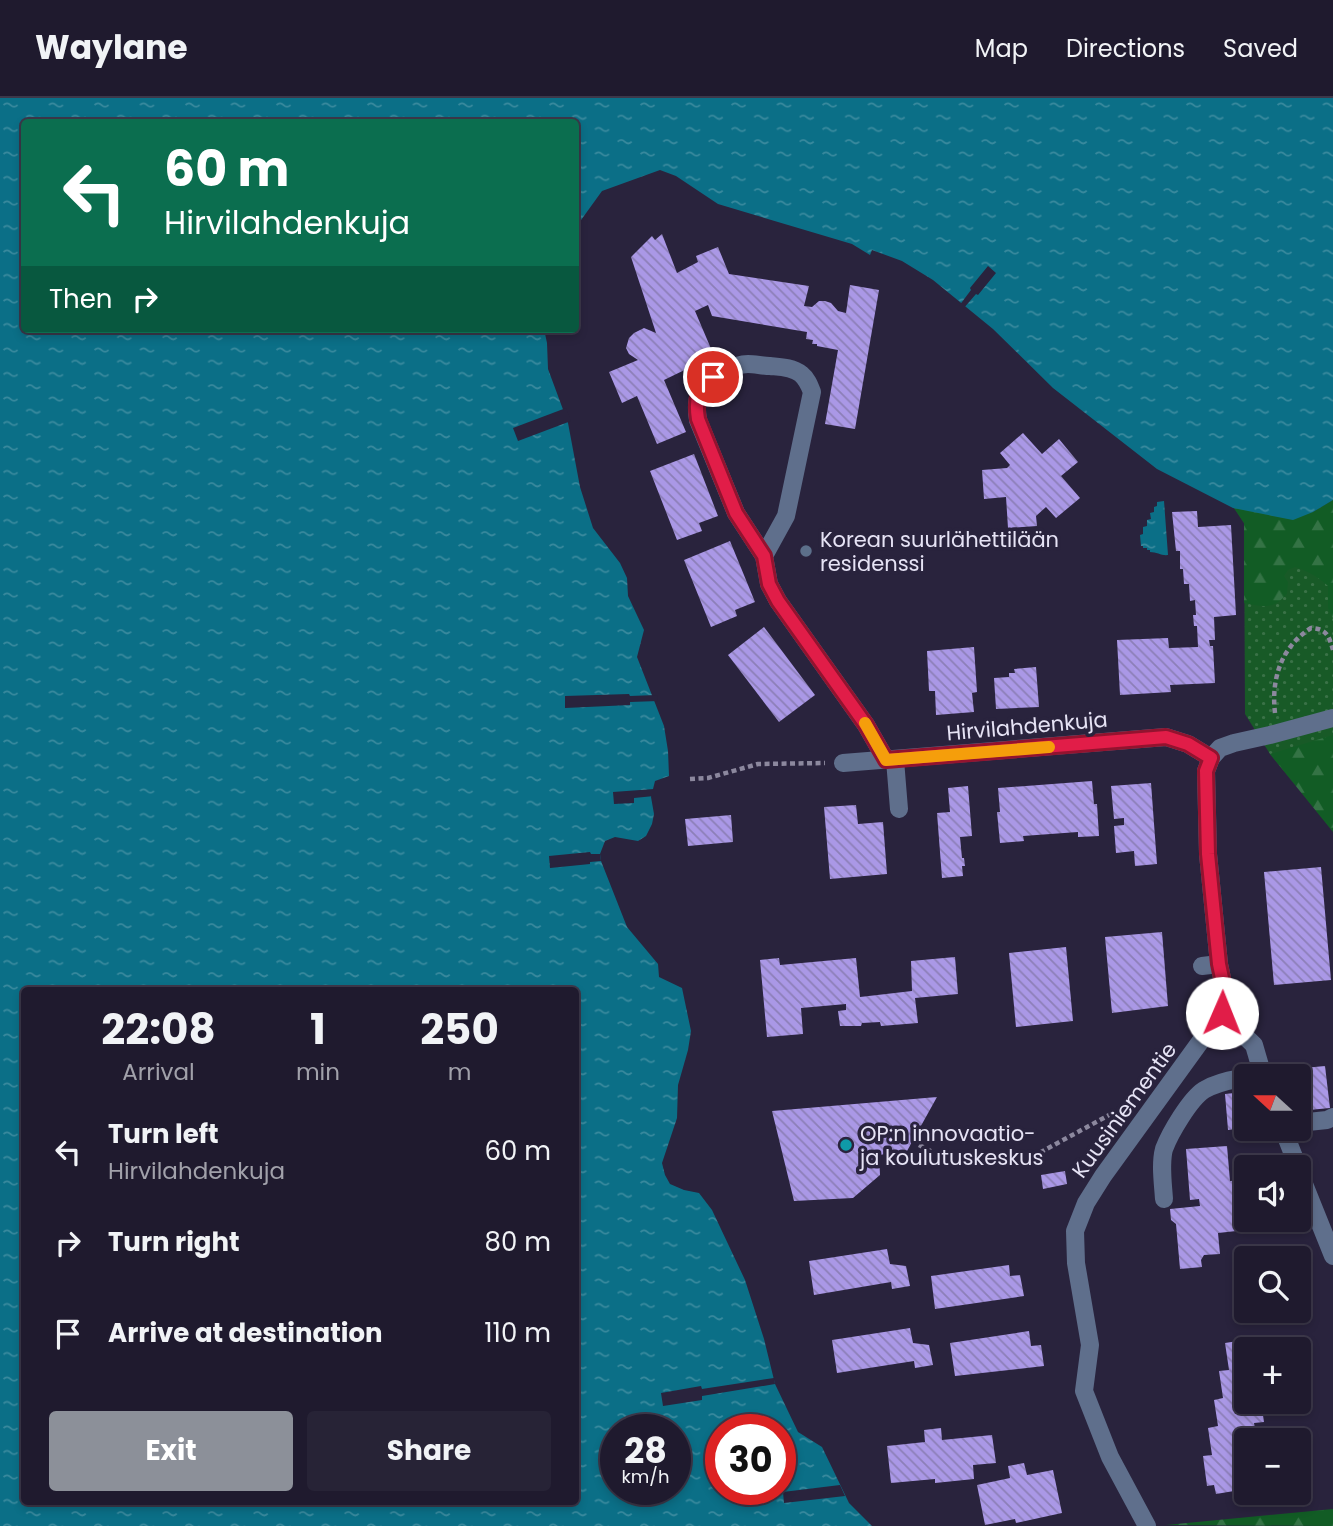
<!DOCTYPE html>
<meta charset="utf-8">
<style>
:root{--surface:#1f1a2e;--page:#272336;--text:#f1f3f6;--muted:#a1a1aa;--line:#3c384a;--accent:#8c9099}
body{margin:0;font-family:Poppins,sans-serif;background:var(--page);color:var(--text);height:100vh;display:flex;flex-direction:column;font-size:26px;white-space:nowrap}
*{box-sizing:border-box;margin:0}
p{font-size:23px;color:var(--muted)}
.icon{flex:none;width:38px;height:38px;fill:none;stroke:currentColor;stroke-width:2;stroke-linecap:round;stroke-linejoin:round}
.map{position:relative;flex:1;overflow:hidden}
.panel{position:absolute;left:21px;top:889px;width:558px;height:518px;display:flex;flex-direction:column;background:var(--surface);border-radius:7px;box-shadow:0 4px 10px #0003,0 0 0 2px var(--line)}
.panel>*{flex:none}
.guide{position:absolute;left:21px;top:21px;width:558px;height:214px;border-radius:7px;box-shadow:0 4px 10px #0003,0 0 0 2px var(--line);background:#0b6e4f;color:#fff;overflow:hidden}
.needle{width:46px;rotate:291deg}
.fabs{position:absolute;left:1234px;top:966px;display:grid;gap:14px}
.fabs a{display:grid;place-items:center;width:77px;height:77px;border-radius:7px;background:var(--surface);box-shadow:0 4px 10px #0003,0 0 0 2px var(--line);font-size:35px}
.speed{position:absolute;left:600px;top:1316px;display:flex;gap:14px;font-size:35px;font-weight:700;text-align:center}
.speed>*{display:grid;place-content:center;width:91px;height:91px;border-radius:50%;background:var(--surface);box-shadow:0 4px 10px #0003,0 0 0 2px var(--line);line-height:1}
.speed small{font-size:18px;font-weight:400}
.speed .limit{border:10px solid #d22;background:#fff;color:#111}
.pin{position:absolute;display:grid;place-items:center;width:60px;height:60px;color:#fff;margin:-30px;border:4px solid #fff;border-radius:50%;box-shadow:0 2px 7px #0007}
.me{position:absolute;width:77px;margin:-38px;rotate:1deg;stroke-linejoin:round;filter:drop-shadow(0 0 5px #0008)}
.turn{display:flex;align-items:center;gap:24px;height:147px;padding:0 28px;font-size:32px}
.turn .icon{width:91px;height:91px;stroke-width:2.5}
.turn b{display:block;font-size:49px;line-height:60px}
.then{display:flex;align-items:center;height:66px;padding:0 28px;background:#0003;gap:14px;font-size:26px}
.eta{display:flex;justify-content:space-evenly;align-items:center;height:119px;text-align:center}
.eta b{font-size:42px;font-weight:700;line-height:49px}
.primary-button{display:flex;gap:14px;margin-top:auto;padding:14px 28px}
.primary-button a{flex:1;height:80px;border-radius:7px;background:var(--accent);color:#fff;font-size:28px;font-weight:700;line-height:80px;text-align:center}
.primary-button a+a{background:var(--page);color:var(--text)}
ul{padding:0;list-style:none}
li{display:flex;align-items:center;gap:21px;height:91px;padding:0 28px}
li div{flex:1}
li b{display:block;font-size:26px}
li em{font-style:normal}
header{display:flex;align-items:center;gap:42px;box-sizing:border-box;height:98px;padding:0 35px;background:var(--surface);border-bottom:2px solid var(--line)}
header strong{font-size:33px}
nav{display:flex;gap:38px;margin-inline-start:auto;font-size:24px}
.map>svg:first-child{display:block}
.green{fill:url(#green-dots)}
.forest{fill:url(#forest-firs)}
.water{fill:url(#water-ripples);fill-rule:evenodd}
.pier{fill:#29233d}
.building{fill:url(#building-back-hatch)}
.lines{fill:none;stroke-linecap:round;stroke-linejoin:round}
.path{stroke:#8c889e;stroke-width:4.5;stroke-dasharray:5 3.5;stroke-linecap:butt}
.minor{stroke:#5f6f8c;stroke-width:18}
.route-casing{stroke:#92132f;stroke-width:18}
.route{stroke:#e11d48;stroke-width:12}
.slow{stroke:#f59e0b;stroke-width:12}
.service-dot{fill:#5c6f8a;stroke:#29233d;stroke-width:2.5}
.culture-dot{fill:#0f9aa8;stroke:#29233d;stroke-width:2.5}
.labels{text-anchor:middle;dominant-baseline:central;stroke-width:7;stroke-linejoin:round;paint-order:stroke}
.poi-label{font-size:21px;fill:#e6e3f5;stroke:#29233d;text-anchor:start}
.street-label{font-size:21px;fill:#e6e3f5;stroke:#29233d}
</style>
<header>
<strong>Waylane</strong>
<nav><a>Map</a><a>Directions</a><a>Saved</a></nav>
</header>
<div class="map">
<svg width="1333" height="1428" viewBox="0 0 1333 1428">
<defs>
<pattern id="green-dots" width="8" height="8" patternUnits="userSpaceOnUse" patternTransform="scale(1.75)"><rect width="8" height="8" fill="#185a27"/><path d="M2 2h.1M6 6h.1" fill="none" stroke="#3a7247" stroke-width="1.8" stroke-linecap="round"/></pattern>
<pattern id="forest-firs" width="22" height="20" patternUnits="userSpaceOnUse" patternTransform="scale(1.75)"><rect width="22" height="20" fill="#125c25"/><path d="M5 1l3.5 6h-7zM16 11l3.5 6h-7z" fill="#347345"/></pattern>
<pattern id="water-ripples" width="26" height="14" patternUnits="userSpaceOnUse" patternTransform="scale(1.75)"><rect width="26" height="14" fill="#0b6f87"/><path d="M2 4q2-2 4 0t4 0M15 11q2-2 4 0t4 0" fill="none" stroke="#3a8a9e"/></pattern>
<pattern id="building-back-hatch" width="6" height="6" patternUnits="userSpaceOnUse" patternTransform="scale(1.75)"><rect width="6" height="6" fill="#aa98e6"/><path d="M-1 5l2 2M0 0l6 6M5-1l2 2" fill="none" stroke="#8c7fb7"/></pattern>
</defs>
<rect width="100%" height="100%" fill="#29233d"/>
<path class="green" d="M1333,402V733L1270,656L1245,616L1244,425L1234,410L1313,414Z"/>
<g class="forest">
<path d="M1333,402V521L1328,510V488C1318,479 1308,473 1295,469L1288,472L1284,478L1288,484L1287,496C1272,512 1265,509 1244,505V425L1234,410L1293,422L1313,414Z"/>
<path d="M1333,637V734L1270,656Z"/>
<path d="M1333,1411V1428L1166,1427Z"/>
</g>
<g class="water">
<path d="M0,0H1333V402L1313,414L1293,422L1233,410L1157,371L1053,290L993,231L933,182L902,163L872,152L870,157L852,146L718,106L676,78L660,72L602,93L576,129V24H24V231H544L547,245L548,271L568,325L580,389L593,430L620,465L627,480L628,498L644,532L637,559L664,628L668,653L669,678L655,683L651,699L654,716L652,726L646,738L638,743L615,739L605,743L600,756L601,763L627,829L658,866L659,879L682,890L691,933L688,952L678,987L677,1020L662,1065L665,1077L670,1086L684,1092L699,1095L712,1112L745,1182L764,1241L775,1286L798,1334L822,1349L849,1405L872,1428H0ZM24,892H576V1404H24ZM616,1332H676V1391H616ZM721,1332H780V1391H721Z"/>
<path d="M1164,403L1168,457C1162,458 1157,454 1150,454V452H1147V450H1143V448H1141L1140,437L1143,436V429L1147,428V422L1151,421L1150,415L1154,414V409L1157,408V404Z"/>
</g>
<g class="pier">
<path d="M988,168L996,175L978,197L976,196L963,211L959,208L971,192L970,190Z"/>
<path d="M566,310L571,323L518,343L513,330Z"/>
<path d="M629,596L630,598L657,597L658,603L630,604V607L565,610V598Z"/>
<path d="M654,691V698L634,700V705L614,706L613,694Z"/>
<path d="M590,754L591,756H600L601,763L590,764V766L550,770L549,758Z"/>
<path d="M774,1280L775,1286L702,1298V1302L663,1308L661,1295L701,1288L702,1291Z"/>
<path d="M840,1387L845,1398L784,1405L783,1394Z"/>
</g>
<g class="building">
<path d="M662,136L677,175L698,164L696,158L718,149L729,176L809,188L804,208L812,209L819,203H825L831,205L838,213L846,215L850,187L879,192L855,331L825,326L838,252L817,248V246H812L813,242L806,241L807,234L712,218L708,207L695,213L712,253L701,257L702,259L697,262L699,265L664,282L686,334L657,346L637,298L622,305L609,274L638,262L629,256L626,250L629,240L634,235L644,230L656,235L631,159L652,138L655,142Z"/>
<path d="M1023,335L1042,356L1059,341L1078,364L1061,378L1080,400L1056,420L1046,409L1036,418L1037,428L1008,430L1006,399L984,401L982,372L1007,370L1010,367L1000,355Z"/>
<path d="M694,356L718,418L699,425L702,433L677,442L650,373Z"/>
<path d="M1197,413L1198,429L1231,427L1236,517L1214,519L1215,542H1209L1210,548H1213L1215,585L1170,587L1171,594L1120,597L1117,542L1168,540L1169,550L1198,549L1197,528H1194L1193,517H1196L1195,502L1190,503L1189,486H1184L1183,471H1180V453H1176L1172,414Z"/>
<path d="M730,443L755,504L735,512L737,518L711,529L684,462Z"/>
<path d="M764,529L815,597L779,624L728,557Z"/>
<path d="M974,549L977,594L972,595L974,614L936,617L935,593H929L927,553Z"/>
<path d="M1036,569L1039,609L996,611L994,580L1009,579V575H1015L1014,571Z"/>
<path d="M1092,683L1094,706H1097L1099,738L1078,739V734L1023,738L1024,743L1000,745L997,714H1000L998,690Z"/>
<path d="M1151,685L1157,766L1135,768L1134,753L1116,755L1114,728L1124,727V720L1114,721L1111,688Z"/>
<path d="M968,688L972,738L960,739L962,760H964L965,768H962L963,778L942,780L937,715L950,714L948,690Z"/>
<path d="M856,707L858,726L883,724L887,776L830,781L824,709Z"/>
<path d="M731,717L733,744L688,748L685,721Z"/>
<path d="M1321,769L1331,882L1274,887L1264,774Z"/>
<path d="M1162,834L1168,908L1112,915L1105,839Z"/>
<path d="M1066,849L1073,923L1016,929L1009,855Z"/>
<path d="M955,859L958,896L915,900L918,925L881,928L880,924L862,925L861,928H840L838,913L846,912V906L801,910L803,936L767,939L760,862L779,860L780,867L856,860L860,899L912,893L911,863Z"/>
<path d="M1325,968L1330,1010L1309,1012L1304,970Z"/>
<path d="M1244,994L1246,1030L1228,1032L1225,996Z"/>
<path d="M937,999L907,1053L879,1057L880,1077L853,1100L794,1103L772,1013Z"/>
<path d="M1227,1048L1230,1083L1246,1082V1122H1255V1131L1218,1135L1220,1156L1204,1157L1201,1162L1202,1169L1180,1171L1176,1126L1171,1122L1170,1111L1200,1108L1199,1101L1190,1102L1186,1051Z"/>
<path d="M1065,1073L1067,1086L1043,1091L1041,1077Z"/>
<path d="M887,1151L890,1166L906,1168L910,1188L892,1191L891,1184L814,1197L809,1163Z"/>
<path d="M1009,1167L1010,1178L1020,1177L1024,1198L935,1211L931,1178Z"/>
<path d="M910,1230L913,1245L929,1247L933,1267L915,1270L914,1263L837,1275L832,1242Z"/>
<path d="M1029,1233L1031,1248L1041,1247L1044,1268L955,1278L950,1245Z"/>
<path d="M1270,1238L1273,1251H1246V1304H1261L1264,1324L1254,1325L1257,1342H1246V1391L1216,1396L1214,1387L1207,1388L1203,1358L1212,1357L1208,1330L1218,1328L1214,1302L1223,1300L1219,1273L1229,1272L1225,1245Z"/>
<path d="M941,1330L942,1342L992,1337L996,1365L973,1367L974,1381L935,1385V1381L891,1385L887,1348L925,1344L924,1332Z"/>
<path d="M1024,1365L1027,1377L1053,1372L1062,1415L1016,1425L1015,1421L985,1427L977,1387L1010,1380L1008,1368Z"/>
</g>
<g class="lines">
<g class="path">
<path d="M1275,615C1271,581 1281,549 1311,530C1327,531 1329,538 1333,552"/>
<path d="M690,681L708,680L758,666L825,665"/>
<path d="M919,1047L952,1064L960,1067L1030,1060L1111,1016L1121,1021"/>
</g>
<g class="minor">
<path d="M764,458L786,418L812,294C809,286 807,281 801,276C792,269 780,269 770,268C763,268 755,266 748,266C740,266 730,270 722,274C700,285 694,297 698,322L736,415L764,458L769,486L778,503L866,627L886,662"/>
<path d="M895,662L899,711"/>
<path d="M843,665L1166,639L1188,646L1211,660"/>
<path d="M1202,868L1219,866"/>
<path d="M1221,915L1254,947L1263,978"/>
<path d="M1298,1025L1327,1022L1333,1019"/>
<path d="M1283,1031L1298,1069"/>
<path d="M1298,1071L1333,1158"/>
<path d="M1164,1101C1163,1085 1160,1066 1164,1051C1170,1035 1190,1001 1204,992C1217,984 1232,982 1246,979"/>
<path d="M1147,1428L1110,1359L1084,1293L1090,1247L1076,1165L1075,1133L1086,1105L1103,1078L1221,915L1226,899L1219,866L1208,756L1206,673L1211,660L1220,650L1234,645L1270,637L1333,620"/>
</g>
</g>
<g class="lines">
<g class="route-casing">
<path id="route" d="M713,279C697,291 695,302 698,321L736,415L764,458L769,486L778,503L866,627L886,662L1166,639L1188,646L1211,660L1206,673L1208,756L1219,866L1226,899L1222,915"/>
</g>
<use href="#route" class="route"/>
<path class="slow" d="M865,625L886,662L1049,649"/>
</g>
<circle class="service-dot" cx="806" cy="453" r="7"/>
<circle class="culture-dot" cx="846" cy="1047" r="7"/>
<g class="labels">
<g class="poi-label">
<text x="820" y="441">Korean suurlähettilään<tspan x="820" dy="24">residenssi</tspan></text>
<text x="860" y="1035">OP:n innovaatio-<tspan x="860" dy="24">ja koulutuskeskus</tspan></text>
</g>
<g class="street-label">
<text transform="translate(1027 628) rotate(-5)">Hirvilahdenkuja</text>
<text transform="translate(1124 1012) rotate(-54)">Kuusiniementie</text>
</g>
</g>
</svg>
<div class="fabs">
<a><svg class="needle" viewBox="-14 -14 28 28"><path d="M0-13l5 13h-10z" fill="#e53935"/><path d="M0 13l5-13h-10z" fill="#a1a1aa"/></svg></a>
<a><svg class="icon" aria-label="sound" viewBox="0 0 24 24"><path d="M4 9h4l5-4v14l-5-4H4zM17 9q2 3 0 6"/></svg></a>
<a><svg class="icon" aria-label="search" viewBox="0 0 24 24"><circle cx="10" cy="10" r="6"/><path d="M15 15l6 6"/></svg></a>
<a>+</a>
<a>−</a>
</div>
<div class="speed"><div>28<small>km/h</small></div><div class="limit">30</div></div>
<div class="pin" style="left:713px;top:279px;background:#d93025"><svg class="icon" aria-label="arrive" viewBox="0 0 24 24"><path d="M6 21V4h12l-3 4 3 4H6"/></svg></div>
<svg class="me" style="left:1222px;top:915px" viewBox="-20 -20 40 40"><circle r="19" fill="#fff"/><path d="M0-13L10 11 0 6-10 11z" fill="#e11d48"/></svg>
<div class="guide">
<div class="turn"><svg class="icon" aria-label="left" viewBox="0 0 24 24"><path d="M17 20v-9H6M10 6l-5 5 5 5"/></svg><div><b>60 m</b>Hirvilahdenkuja</div></div>
<div class="then">Then<svg class="icon" aria-label="right" viewBox="0 0 24 24"><path d="M7 20v-9h11M14 6l5 5-5 5"/></svg></div>
</div>
<section class="panel">
<div class="eta">
<div><b>22:08</b><p>Arrival</p></div>
<div><b>1</b><p>min</p></div>
<div><b>250</b><p>m</p></div>
</div>
<ul>
<li><svg class="icon" aria-label="left" viewBox="0 0 24 24"><path d="M17 20v-9H6M10 6l-5 5 5 5"/></svg><div><b>Turn left</b><p>Hirvilahdenkuja</p></div><em>60 m</em></li>
<li><svg class="icon" aria-label="right" viewBox="0 0 24 24"><path d="M7 20v-9h11M14 6l5 5-5 5"/></svg><div><b>Turn right</b></div><em>80 m</em></li>
<li><svg class="icon" aria-label="arrive" viewBox="0 0 24 24"><path d="M6 21V4h12l-3 4 3 4H6"/></svg><div><b>Arrive at destination</b></div><em>110 m</em></li>
</ul>
<div class="primary-button"><a>Exit</a><a>Share</a></div>
</section>
</div>
